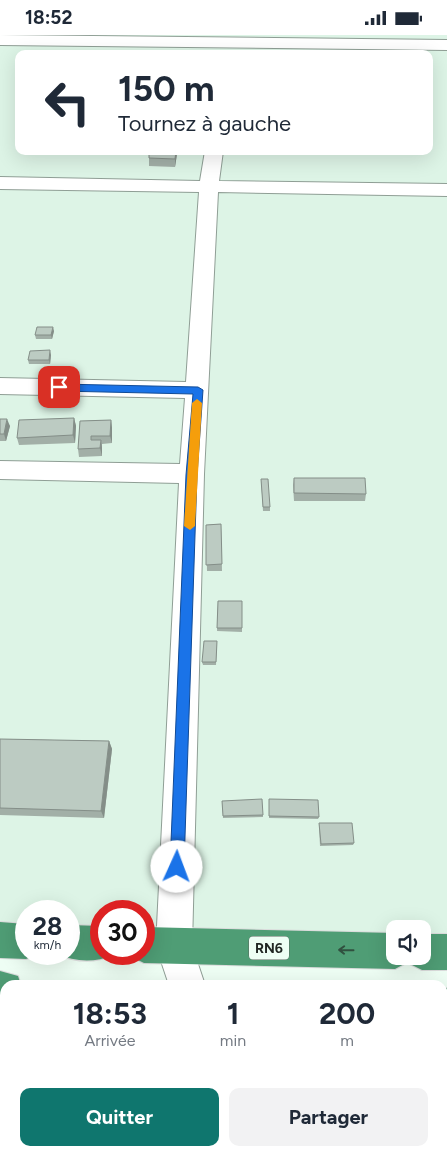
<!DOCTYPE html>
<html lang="fr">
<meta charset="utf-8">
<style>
:root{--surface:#fff;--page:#f2f2f3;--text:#1f2937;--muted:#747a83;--accent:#0f766e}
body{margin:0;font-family:Figtree,sans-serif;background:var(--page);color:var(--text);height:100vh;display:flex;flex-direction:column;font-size:19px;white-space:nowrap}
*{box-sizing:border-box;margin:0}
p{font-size:16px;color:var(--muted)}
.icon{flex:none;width:28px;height:28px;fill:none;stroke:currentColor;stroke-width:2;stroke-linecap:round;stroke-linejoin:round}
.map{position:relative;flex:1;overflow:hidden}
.panel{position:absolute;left:0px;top:945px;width:448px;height:176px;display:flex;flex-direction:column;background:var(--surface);border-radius:15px 15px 0 0;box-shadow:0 5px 20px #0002}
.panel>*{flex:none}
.banner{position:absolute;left:15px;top:15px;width:418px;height:105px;border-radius:10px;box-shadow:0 5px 20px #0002;background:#fff;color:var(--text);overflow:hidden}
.buttons{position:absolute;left:386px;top:885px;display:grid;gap:10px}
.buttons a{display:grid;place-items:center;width:45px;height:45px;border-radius:10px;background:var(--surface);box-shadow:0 5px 20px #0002;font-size:25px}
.speed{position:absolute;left:15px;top:865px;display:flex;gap:10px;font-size:25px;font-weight:700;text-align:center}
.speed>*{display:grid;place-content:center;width:65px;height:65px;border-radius:50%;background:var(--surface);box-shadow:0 5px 20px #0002;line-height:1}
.speed small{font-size:12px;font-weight:400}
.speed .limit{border:8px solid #d22;background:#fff;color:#111}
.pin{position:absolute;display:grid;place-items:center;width:42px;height:42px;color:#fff;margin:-21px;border-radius:10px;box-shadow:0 2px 8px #0006}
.me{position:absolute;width:55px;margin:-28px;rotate:2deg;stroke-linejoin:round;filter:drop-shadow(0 0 4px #0008)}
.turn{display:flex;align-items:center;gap:18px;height:105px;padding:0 20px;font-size:22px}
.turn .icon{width:65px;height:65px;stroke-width:2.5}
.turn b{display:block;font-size:35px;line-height:42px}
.eta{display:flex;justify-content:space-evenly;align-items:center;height:85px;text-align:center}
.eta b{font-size:30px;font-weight:700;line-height:35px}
.action{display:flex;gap:10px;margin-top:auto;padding:10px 20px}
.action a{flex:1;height:58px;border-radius:10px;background:var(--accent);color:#fff;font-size:20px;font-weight:700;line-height:58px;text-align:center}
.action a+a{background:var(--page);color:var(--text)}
.status{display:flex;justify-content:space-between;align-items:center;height:35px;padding:0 25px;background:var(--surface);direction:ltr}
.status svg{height:14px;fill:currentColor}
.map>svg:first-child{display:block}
.built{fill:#ddf4e6;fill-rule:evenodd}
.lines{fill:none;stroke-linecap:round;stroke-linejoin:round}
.minor-casing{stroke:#8f9e95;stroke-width:2}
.highway-casing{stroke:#dbdcdc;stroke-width:2}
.minor{fill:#fff;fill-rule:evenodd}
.highway{fill:#4f9d75;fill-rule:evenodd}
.wall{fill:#a2afa7}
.shaded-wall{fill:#848e88}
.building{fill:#bccbc2;stroke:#848e88}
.oneway{stroke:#30503f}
.route{fill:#1a73e8;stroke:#114b97}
.slow{fill:#f59e0b}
.labels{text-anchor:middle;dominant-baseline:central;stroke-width:4;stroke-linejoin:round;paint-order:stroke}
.shield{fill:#eefef4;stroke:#5e6761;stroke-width:1}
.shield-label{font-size:14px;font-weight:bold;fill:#202622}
</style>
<div class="status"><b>18:52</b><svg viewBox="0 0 49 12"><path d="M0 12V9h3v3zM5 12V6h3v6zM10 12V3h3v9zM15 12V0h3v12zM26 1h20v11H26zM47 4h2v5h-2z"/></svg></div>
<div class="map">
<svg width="447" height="1121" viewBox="0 0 447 1121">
<rect width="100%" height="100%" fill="#eefef4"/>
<g class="built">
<path d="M0,0H447V927L119,919H144V876H101V918H69V876H26V916H0ZM19,19H429V116H19ZM395,894H422V921H395Z"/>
<path d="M0,1030H5V1116H442L443,1038H447V1121H0Z"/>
</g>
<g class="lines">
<g class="minor-casing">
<g id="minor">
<path d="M0,0L447,5V15L0,10Z"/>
<path d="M205,116H223L219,146L447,149V161L218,157L204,439L192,911L205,950H169L156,911L179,448L0,444V426L180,429L185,363L0,359V343L186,347L199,157L0,154V142L200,146Z"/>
<rect x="162" y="1116" width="40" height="5"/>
</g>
</g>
<g class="highway-casing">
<g id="highway">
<path d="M0,887L26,889V919H38L26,924L0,923Z"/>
<path d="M69,890L101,891V919H114L113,920C95,928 75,927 57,919H69Z"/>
<path d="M144,892L395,898V921H422V899H447V935H422L410,929L408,927L395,934L144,928L132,922L130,919H144Z"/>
<path d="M0,936L18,941L21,950H5V972H0Z"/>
<rect x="442" y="953" width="5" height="36"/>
</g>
</g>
<use href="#minor" class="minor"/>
<use href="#highway" class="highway"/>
</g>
<g class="wall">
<path d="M177,119L175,132L149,131V123Z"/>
<path d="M54,296L52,304H36L35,300Z"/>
<path d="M51,320L50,329H29L28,325Z"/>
<path d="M74,383L76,391L75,408L19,410L17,403Z"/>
<path d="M0,384L10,391L6,406H0Z"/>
<path d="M111,385L112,393V408L102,409V421L79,422L78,414L80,386Z"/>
<path d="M294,443L366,459L365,466H294L293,450Z"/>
<path d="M261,444L270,472V476H263Z"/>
<path d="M221,489L222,536H207L206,490Z"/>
<path d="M218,566H242V597L217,596Z"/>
<path d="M217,606L216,630H203L202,627Z"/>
<path d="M0,704L109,706L112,714L104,783L0,780Z"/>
<path d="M222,766L263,780V782L223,783Z"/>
<path d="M269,767L319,782L318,784L269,783Z"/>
<path d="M319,788L354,808L353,810L320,811L319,790Z"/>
<path d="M0,1115H5V1116L54,1117V1121H0Z"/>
<path d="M339,1116H394V1121H340Z"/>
</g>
<g class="shaded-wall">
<path d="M176,116H177V119L175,132V124Z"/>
<path d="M53,292L54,296L52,304L51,300Z"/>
<path d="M50,315L51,320L50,329L49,325Z"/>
<path d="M74,383L76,391L75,408L73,400Z"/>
<path d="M7,384L10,391L6,406L4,399Z"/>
<path d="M111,385L112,393V408L110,401Z"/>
<path d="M101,405L102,413V421L100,413Z"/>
<path d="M109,706L112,714L104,783L101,776Z"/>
<path d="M54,1117V1121H49V1119Z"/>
</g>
<g class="building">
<path d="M149,116H176L175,124L149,123Z"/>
<path d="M37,292H53L51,300H35Z"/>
<path d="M50,315L49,325H28L30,316Z"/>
<path d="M74,383L73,400L17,403L19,385Z"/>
<path d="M0,384H7L4,399H0Z"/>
<path d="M111,385L110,401H91V405H101L100,413L78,414L80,386Z"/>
<path d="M294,443H365L366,459L294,458Z"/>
<path d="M261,444H268L270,472H263Z"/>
<path d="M221,489L222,529L206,530V490Z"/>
<path d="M218,566H242V593H217Z"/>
<path d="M204,606H217L216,627H202Z"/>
<path d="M0,704L109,706L101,776L0,773Z"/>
<path d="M262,764L263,780L223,781L222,766Z"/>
<path d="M269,764L318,765L319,782L269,781Z"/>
<path d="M319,788H352L354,808L321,809Z"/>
<rect x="342" y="1116" width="52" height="5"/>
<path d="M0,1117L49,1119V1121H0Z"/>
</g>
<defs><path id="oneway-shaft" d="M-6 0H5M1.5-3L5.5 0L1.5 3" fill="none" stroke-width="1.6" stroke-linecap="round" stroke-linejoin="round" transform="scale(1.25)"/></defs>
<use class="oneway" href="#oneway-shaft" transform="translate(346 915) rotate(-179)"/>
<path class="route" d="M59,349L198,352L203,355L197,440L184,832L182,837L177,839L172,837L170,832L186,440L193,359L59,356L55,352Z"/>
<path class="slow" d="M197,364L202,368L195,491L190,495L184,491L192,368Z"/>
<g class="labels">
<rect class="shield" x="249" y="901.5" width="40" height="23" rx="4"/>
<g class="shield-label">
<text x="269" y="913">RN6</text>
</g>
</g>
</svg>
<div class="buttons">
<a><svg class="icon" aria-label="sound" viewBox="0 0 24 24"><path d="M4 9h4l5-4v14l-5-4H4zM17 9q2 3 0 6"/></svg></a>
</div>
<div class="speed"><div>28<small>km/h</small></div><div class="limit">30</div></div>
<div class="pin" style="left:59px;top:352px;background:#d93025"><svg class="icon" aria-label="arrive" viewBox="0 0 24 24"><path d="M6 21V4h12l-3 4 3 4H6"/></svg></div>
<svg class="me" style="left:177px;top:832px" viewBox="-20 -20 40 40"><circle r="19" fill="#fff"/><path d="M0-13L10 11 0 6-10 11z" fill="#1a73e8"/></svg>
<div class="banner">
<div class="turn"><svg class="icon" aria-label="left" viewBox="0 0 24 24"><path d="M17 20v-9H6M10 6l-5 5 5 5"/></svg><div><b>150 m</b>Tournez à gauche</div></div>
</div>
<section class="panel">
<div class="eta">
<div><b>18:53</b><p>Arrivée</p></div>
<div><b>1</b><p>min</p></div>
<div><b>200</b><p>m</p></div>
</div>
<div class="action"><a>Quitter</a><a>Partager</a></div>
</section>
</div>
